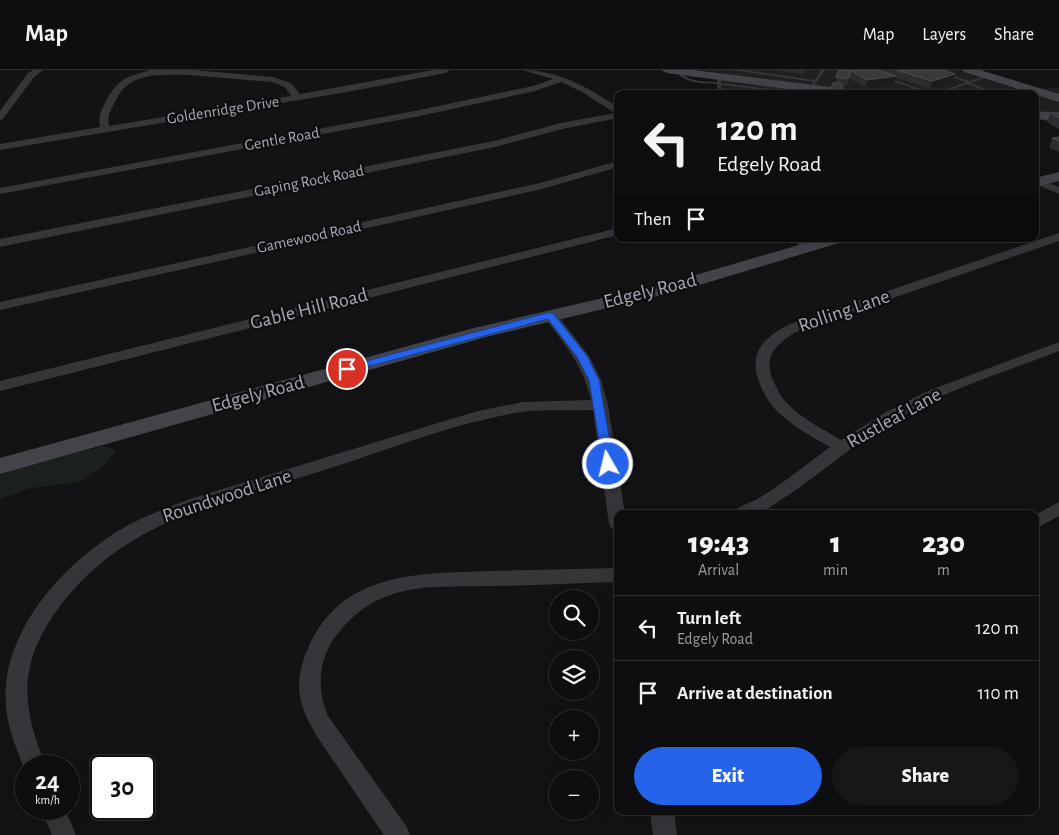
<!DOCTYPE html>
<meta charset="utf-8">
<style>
:root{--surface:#0e0e10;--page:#171719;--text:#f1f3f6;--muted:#9b9c9f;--line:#2e2e30;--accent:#2563eb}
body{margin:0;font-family:"Alegreya Sans",sans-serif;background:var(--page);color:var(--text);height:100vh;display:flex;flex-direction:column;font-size:19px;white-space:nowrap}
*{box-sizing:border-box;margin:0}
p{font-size:16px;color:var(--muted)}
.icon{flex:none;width:28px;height:28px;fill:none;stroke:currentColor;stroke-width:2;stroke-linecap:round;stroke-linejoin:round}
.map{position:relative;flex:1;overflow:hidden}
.sheet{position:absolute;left:614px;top:440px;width:425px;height:305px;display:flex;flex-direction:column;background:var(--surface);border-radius:10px;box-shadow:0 5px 20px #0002,0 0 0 1px var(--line)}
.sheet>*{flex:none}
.guide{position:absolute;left:614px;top:20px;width:425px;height:152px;border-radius:10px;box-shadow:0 5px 20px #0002,0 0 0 1px var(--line);background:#0e0e10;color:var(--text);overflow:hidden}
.controls{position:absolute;left:549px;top:520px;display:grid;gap:10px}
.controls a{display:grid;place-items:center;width:50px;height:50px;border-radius:50%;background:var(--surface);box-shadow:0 5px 20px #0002,0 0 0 1px var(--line);font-size:25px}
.speed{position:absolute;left:15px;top:685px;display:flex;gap:10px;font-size:25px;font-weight:700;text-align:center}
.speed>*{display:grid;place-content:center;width:65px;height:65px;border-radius:50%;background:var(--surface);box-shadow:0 5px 20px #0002,0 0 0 1px var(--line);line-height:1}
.speed small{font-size:12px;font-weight:400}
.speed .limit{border:2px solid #111;border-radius:8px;background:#fff;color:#111}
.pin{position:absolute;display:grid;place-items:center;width:42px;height:42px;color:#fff;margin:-21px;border:2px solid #fff;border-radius:50%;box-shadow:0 1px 5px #0007}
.me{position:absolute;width:55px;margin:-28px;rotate:352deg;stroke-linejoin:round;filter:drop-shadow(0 0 4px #0008)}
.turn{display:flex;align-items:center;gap:18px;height:105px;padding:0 20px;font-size:22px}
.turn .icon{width:65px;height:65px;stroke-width:2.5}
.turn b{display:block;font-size:35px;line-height:42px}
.then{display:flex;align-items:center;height:48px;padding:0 20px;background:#0003;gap:10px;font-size:19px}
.eta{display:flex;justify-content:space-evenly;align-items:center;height:85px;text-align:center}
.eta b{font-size:30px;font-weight:800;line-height:35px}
.button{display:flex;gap:10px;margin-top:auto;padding:10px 20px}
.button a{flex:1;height:58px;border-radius:30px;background:var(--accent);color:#fff;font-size:20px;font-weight:800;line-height:58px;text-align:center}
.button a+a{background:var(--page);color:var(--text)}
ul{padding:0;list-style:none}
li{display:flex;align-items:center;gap:15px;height:65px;padding:0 20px;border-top:1px solid var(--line)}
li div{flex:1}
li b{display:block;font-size:19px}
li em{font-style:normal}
header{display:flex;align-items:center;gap:30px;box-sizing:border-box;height:70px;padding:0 25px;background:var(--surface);border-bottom:1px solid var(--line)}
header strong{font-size:24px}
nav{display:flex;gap:28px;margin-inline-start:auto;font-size:18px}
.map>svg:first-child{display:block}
.built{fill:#201f22}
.green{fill:#1a201b}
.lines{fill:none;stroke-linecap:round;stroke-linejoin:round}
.lane{fill:#35353a;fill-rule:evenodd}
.street{fill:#35353a;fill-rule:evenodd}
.secondary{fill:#43444a;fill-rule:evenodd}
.wall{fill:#2d2c30}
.shaded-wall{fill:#1d1d1f}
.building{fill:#3a3a3e;stroke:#4b4c51}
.route{fill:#2563eb;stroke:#184099}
.labels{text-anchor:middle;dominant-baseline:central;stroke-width:5;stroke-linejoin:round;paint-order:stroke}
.far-street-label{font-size:16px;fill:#a6aab5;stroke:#0e0e10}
.street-label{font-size:20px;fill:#a6aab5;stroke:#0e0e10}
</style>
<header>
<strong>Map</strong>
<nav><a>Map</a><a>Layers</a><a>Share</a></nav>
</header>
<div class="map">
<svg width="1059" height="765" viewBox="0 0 1059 765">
<rect width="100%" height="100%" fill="#131315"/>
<path class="built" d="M703,0H956L1017,19L1059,18V60L1035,45V24H713L725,4Z"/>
<path class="green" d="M103,376L116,380L105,395L79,412L31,418L0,429V403Z"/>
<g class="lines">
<g class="lane">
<path d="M733,0H744L815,10L821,0H825L817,12L813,16L811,15L813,12Z"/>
<path d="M929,0H935L970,11L988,5V7L971,13L989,20L982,24H976L983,20L967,14L943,23L944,24L926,23L883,8L886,7L927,21L939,22L966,12Z"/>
<path d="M677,1H679C688,12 704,11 717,12V9L719,8L721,9V13L812,24H797L721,15V18L751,24H740L718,20L717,14C704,13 682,14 677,1Z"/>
</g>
<g class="street">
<path d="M33,0H43L34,7L3,49L0,50V41L28,3Z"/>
<path d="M151,0H194L273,7L291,13L300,24L433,0H450L446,3L347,22L0,80V74L100,57C98,46 101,41 106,31C118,9 127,6 151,0ZM189,5L272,12L285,17L291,26L109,56C107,45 111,40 116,30C130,1 161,5 189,5Z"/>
<path d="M522,0C558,0 587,17 618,37V48L562,59L495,77L0,177V169L494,71L561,53L615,43L582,22L561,12L535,21L415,47L0,124V118L415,41L533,16L553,9Z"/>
<path d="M618,91V97L542,119L0,240V232L540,113Z"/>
<path d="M1039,109L1059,117V124L1035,114V110Z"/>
<path d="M618,158V165L0,321V311Z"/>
<path d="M1059,163V171L800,260C779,271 762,285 773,310C777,318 780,327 787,333C802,349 823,359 841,370L888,341L928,321L1059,272V281C1005,302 949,319 898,348C852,374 813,411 767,439L758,444H732C737,436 751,433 759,428C784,413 807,394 830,377C812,367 794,357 779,343C770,335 764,325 760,314C747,283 764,267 790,254Z"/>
<path d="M792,169H805L815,177L813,180H805Z"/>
<path d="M550,241L555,242L589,286L601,310L608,335L625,444H618V460L612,459L609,454L593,340C570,341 544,339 521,342C452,353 385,381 318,402C219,433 123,450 57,540C18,595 21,636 46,696H26V702C17,681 8,659 6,637C0,564 60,497 118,461C139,448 164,439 187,430L451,349L478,341L523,332L591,330C582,292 565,276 543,245Z"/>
<path d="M1059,432V446L1035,459V445Z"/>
<path d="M618,498V512C573,513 528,516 484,516C451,517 417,514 385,527C364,535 346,551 333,570C318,593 317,621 328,646L407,757L410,765H384C368,742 353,719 337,696C323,675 307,655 301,631C296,612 301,593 309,576C344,500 419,504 489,501C532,500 575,499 618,498Z"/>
<path d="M41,739H65L76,765H52Z"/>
<path d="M650,741H674L677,765H653Z"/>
</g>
<g class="secondary">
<path d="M661,0H694L855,20L861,24H825L667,3Z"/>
<path d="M962,0H980L1059,24V32L964,2Z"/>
<path d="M1035,41L1059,43V51L1035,49Z"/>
<path d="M1059,102V111L1035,117V108Z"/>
<path d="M819,169H844L842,172L683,220L486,267L0,404V388L474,258L672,212Z"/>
</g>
</g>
<g class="wall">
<path d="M776,0H806L802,4Z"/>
<path d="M839,0H944L955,4L953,12L930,19L896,8L894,14L865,18L849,8L846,17L842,16L835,13Z"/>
<path d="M1051,43H1059V59L1047,52Z"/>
<path d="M1059,67V82L1049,78L1052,68Z"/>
</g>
<g class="shaded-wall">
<path d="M955,4L953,12L930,19L932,11Z"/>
<path d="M896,6L894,14L865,18L867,10Z"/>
</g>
<g class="building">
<path d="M839,0H851L848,9L836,7Z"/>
<path d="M851,0H877L896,6L867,10Z"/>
<path d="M897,0H944L955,4L932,11Z"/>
<path d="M833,13H841L845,24H829Z"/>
<path d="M795,21H814L815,24H795Z"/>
<path d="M1051,43H1059V48Z"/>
<path d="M1059,67V71L1052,68Z"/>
</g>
<path class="route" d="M547,243H553L587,286L599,310L614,394L612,396L608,397L603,394L589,310L577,287L548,249L347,302L342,299L344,297Z"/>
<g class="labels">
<g class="far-street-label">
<text transform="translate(223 40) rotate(-9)">Goldenridge Drive</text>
<text transform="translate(282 69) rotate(-10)">Gentle Road</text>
<text transform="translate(309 111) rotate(-11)">Gaping Rock Road</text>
<text transform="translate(309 167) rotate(-12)">Gamewood Road</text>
</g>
<g class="street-label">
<text transform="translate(650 221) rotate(-14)">Edgely Road</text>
<text transform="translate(309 239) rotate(-14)">Gable Hill Road</text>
<text transform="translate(844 241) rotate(-19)">Rolling Lane</text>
<text transform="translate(258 324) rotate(-15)">Edgely Road</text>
<text transform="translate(894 348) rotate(-29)">Rustleaf Lane</text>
<text transform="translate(227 426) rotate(-18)">Roundwood Lane</text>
</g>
</g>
</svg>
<div class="controls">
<a><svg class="icon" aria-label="search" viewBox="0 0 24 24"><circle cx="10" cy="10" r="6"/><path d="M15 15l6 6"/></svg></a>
<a><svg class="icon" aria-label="layers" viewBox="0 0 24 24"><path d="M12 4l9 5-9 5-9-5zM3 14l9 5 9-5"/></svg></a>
<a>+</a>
<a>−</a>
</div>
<div class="speed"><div>24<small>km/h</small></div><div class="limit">30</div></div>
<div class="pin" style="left:347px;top:299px;background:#d93025"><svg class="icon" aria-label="arrive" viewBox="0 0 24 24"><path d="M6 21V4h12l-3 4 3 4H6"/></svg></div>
<svg class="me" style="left:608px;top:394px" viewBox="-20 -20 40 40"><circle r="17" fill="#2563eb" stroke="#fff" stroke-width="3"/><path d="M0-11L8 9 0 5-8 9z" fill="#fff"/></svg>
<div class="guide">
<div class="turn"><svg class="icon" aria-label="left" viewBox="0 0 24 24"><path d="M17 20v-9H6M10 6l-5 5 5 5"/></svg><div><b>120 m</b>Edgely Road</div></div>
<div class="then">Then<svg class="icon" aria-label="arrive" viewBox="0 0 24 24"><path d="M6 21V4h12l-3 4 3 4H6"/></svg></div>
</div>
<section class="sheet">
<div class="eta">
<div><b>19:43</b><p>Arrival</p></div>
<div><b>1</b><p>min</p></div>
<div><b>230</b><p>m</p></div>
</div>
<ul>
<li><svg class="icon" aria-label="left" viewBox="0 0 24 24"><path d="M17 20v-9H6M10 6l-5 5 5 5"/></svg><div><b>Turn left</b><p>Edgely Road</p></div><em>120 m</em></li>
<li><svg class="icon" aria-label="arrive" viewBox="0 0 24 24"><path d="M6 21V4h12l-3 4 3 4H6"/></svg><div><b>Arrive at destination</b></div><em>110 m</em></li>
</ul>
<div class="button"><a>Exit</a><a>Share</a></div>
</section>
</div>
